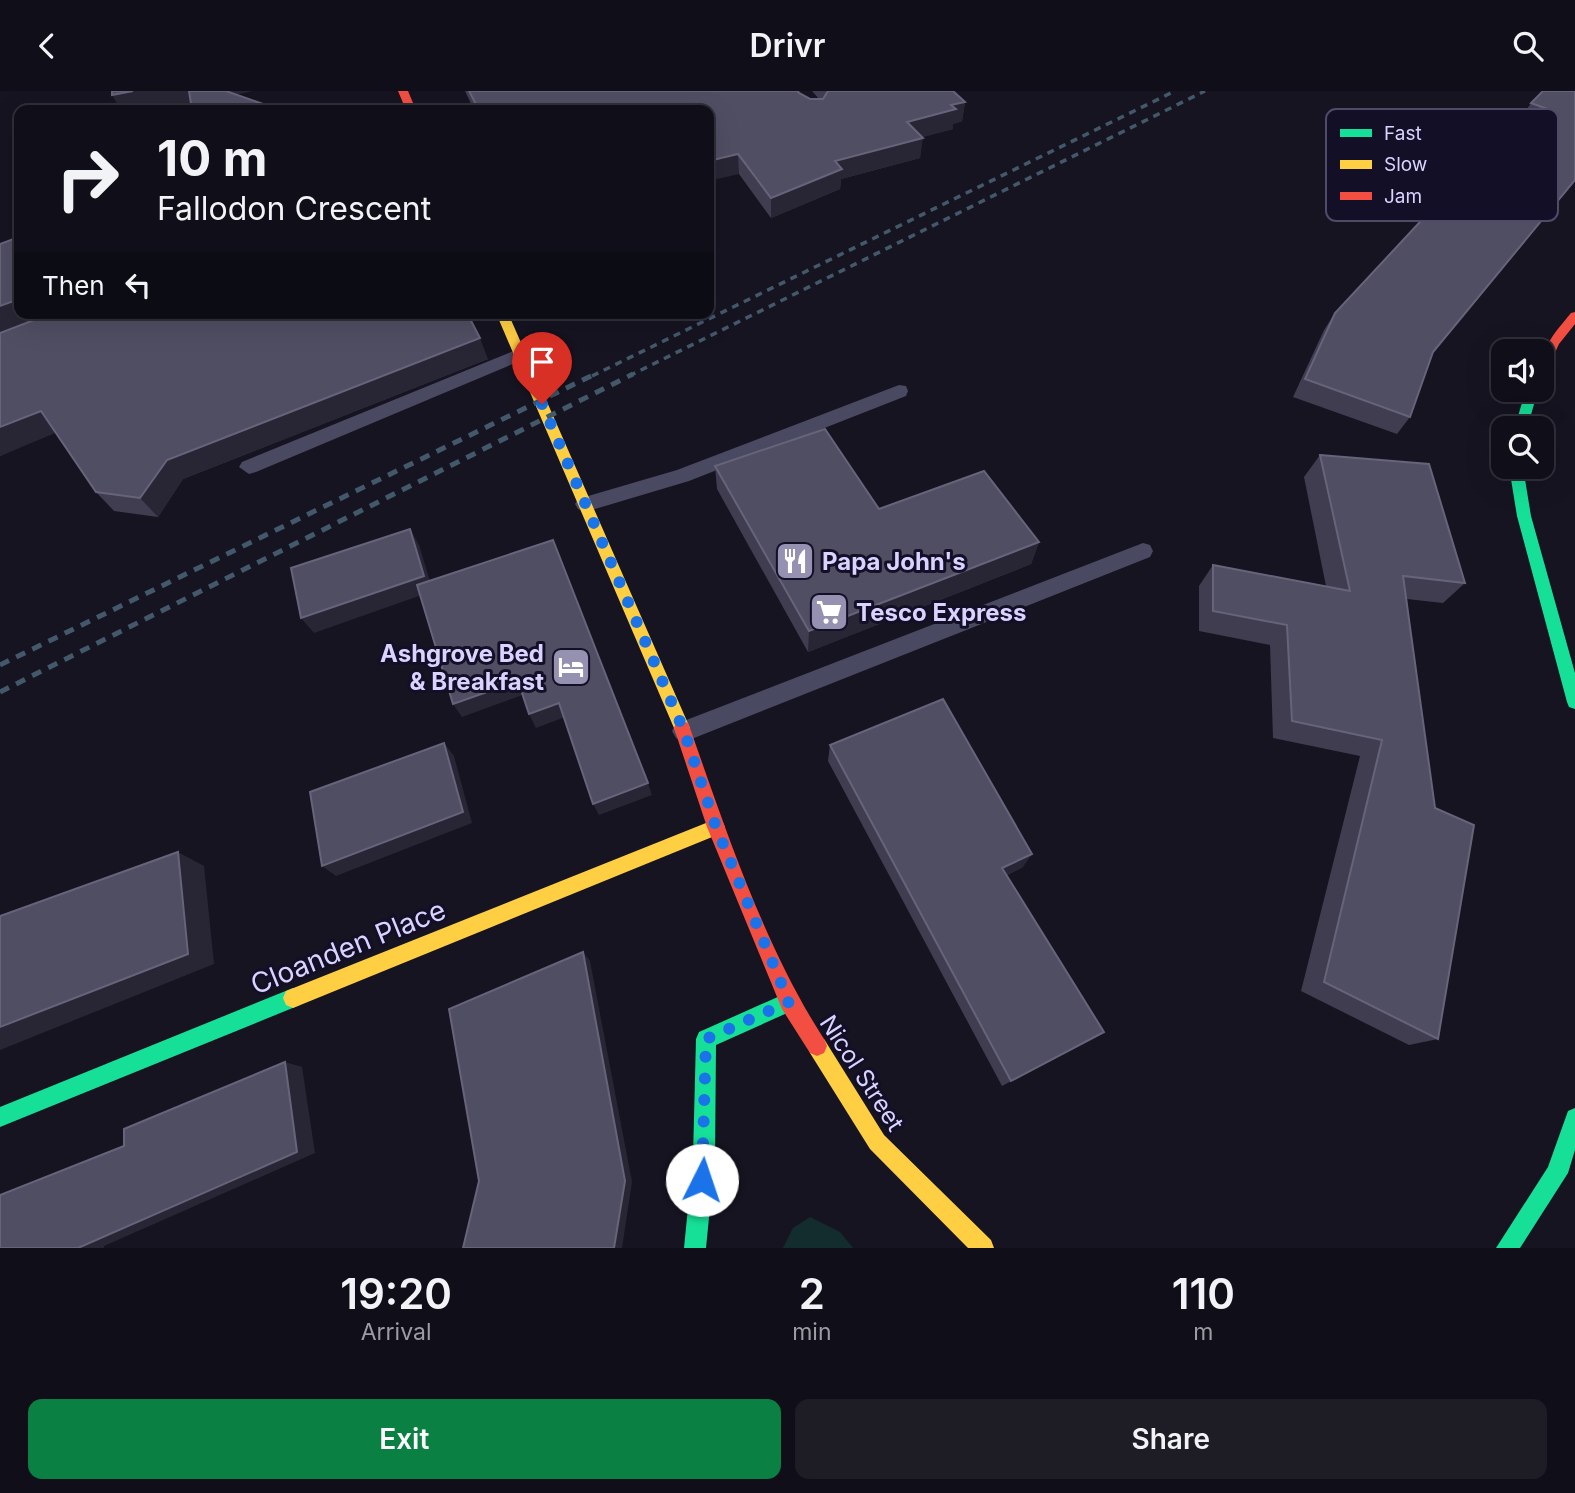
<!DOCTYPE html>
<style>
:root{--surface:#100f19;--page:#1e1d26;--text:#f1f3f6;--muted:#9c9ca2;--line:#302f38;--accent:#0b8043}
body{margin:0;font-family:Inter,sans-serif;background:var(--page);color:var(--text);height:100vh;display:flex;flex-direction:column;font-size:26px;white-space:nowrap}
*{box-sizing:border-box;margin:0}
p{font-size:23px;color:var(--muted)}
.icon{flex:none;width:38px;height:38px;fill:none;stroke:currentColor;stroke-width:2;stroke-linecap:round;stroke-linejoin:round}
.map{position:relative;height:1157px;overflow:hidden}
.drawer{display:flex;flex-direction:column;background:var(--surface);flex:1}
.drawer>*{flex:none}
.hud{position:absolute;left:14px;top:14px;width:700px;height:214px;border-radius:14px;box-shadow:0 7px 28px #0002,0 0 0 2px var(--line);background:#100f19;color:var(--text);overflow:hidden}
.buttons{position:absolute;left:1491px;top:248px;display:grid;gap:14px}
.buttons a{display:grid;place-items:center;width:63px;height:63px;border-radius:14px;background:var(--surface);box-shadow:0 7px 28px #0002,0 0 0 2px var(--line);font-size:35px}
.pin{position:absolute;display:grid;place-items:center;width:60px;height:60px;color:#fff;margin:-72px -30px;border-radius:50% 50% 50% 0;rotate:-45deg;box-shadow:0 0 7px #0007}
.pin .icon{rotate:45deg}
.me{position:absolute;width:77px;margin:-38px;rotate:4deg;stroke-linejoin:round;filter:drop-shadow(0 0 5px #0008)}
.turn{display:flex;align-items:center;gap:24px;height:147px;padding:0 28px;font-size:32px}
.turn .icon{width:91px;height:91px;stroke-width:2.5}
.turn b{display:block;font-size:49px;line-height:60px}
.then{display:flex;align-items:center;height:66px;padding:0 28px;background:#0003;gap:14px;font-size:26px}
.eta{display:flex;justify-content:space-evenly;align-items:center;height:119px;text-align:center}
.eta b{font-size:42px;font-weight:600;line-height:49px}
.action{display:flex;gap:14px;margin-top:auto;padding:14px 28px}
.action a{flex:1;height:80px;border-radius:14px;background:var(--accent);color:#fff;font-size:28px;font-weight:600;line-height:80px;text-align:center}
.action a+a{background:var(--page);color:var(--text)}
header{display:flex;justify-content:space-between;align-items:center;height:91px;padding:0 28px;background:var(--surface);font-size:32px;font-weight:600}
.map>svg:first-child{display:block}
.green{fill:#132c2d}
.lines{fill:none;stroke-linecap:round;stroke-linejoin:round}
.lane{fill:#4a4962;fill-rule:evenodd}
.fast{fill:#16e098;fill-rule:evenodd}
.slow{fill:#ffcf43;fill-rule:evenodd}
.jam{fill:#f24e42;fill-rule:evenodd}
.rail-far1{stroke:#43596b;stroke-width:3.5;stroke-dasharray:7 6;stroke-linecap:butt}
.rail{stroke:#43596b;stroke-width:5;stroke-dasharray:10 8;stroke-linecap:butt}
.wall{fill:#403d50}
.shaded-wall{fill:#282635}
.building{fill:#504e63;stroke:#66637b;stroke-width:2}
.route{stroke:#1a73e8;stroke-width:12;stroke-dasharray:0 21.6}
.labels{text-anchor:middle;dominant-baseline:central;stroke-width:6;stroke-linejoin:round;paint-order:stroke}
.poi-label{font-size:24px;font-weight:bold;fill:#d9d4ff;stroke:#130f26;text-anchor:start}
.street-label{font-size:24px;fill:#d9d4ff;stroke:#130f26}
.near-street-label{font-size:28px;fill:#d9d4ff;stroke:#130f26}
.key{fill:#130f26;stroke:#4e4a67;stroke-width:2}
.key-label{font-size:19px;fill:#d9d4ff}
</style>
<header><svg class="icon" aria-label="back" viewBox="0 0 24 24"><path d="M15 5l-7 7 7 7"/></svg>Drivr<svg class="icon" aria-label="search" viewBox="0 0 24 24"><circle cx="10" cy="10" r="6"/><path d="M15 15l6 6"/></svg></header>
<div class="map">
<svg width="1575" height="1157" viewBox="0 0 1575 1157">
<rect width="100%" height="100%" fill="#161421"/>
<path class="green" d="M810,1126L840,1141L853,1157H783L793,1137Z"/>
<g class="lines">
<g class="lane">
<path d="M521,257L527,259L530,263L527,267L256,381L249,383L239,376L242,371Z"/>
<path d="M899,294L906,295L908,300L906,305L689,390L585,421L578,418L575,413L578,408L677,379Z"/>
<path d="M1143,452L1150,454L1153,460L1150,466L684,651L676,647L672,640L676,633Z"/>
</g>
<g class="fast">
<path d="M1526,299H1538L1527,338H1514Z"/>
<path d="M1509,376H1523L1531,425L1575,582V618L1569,616L1567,611L1517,425Z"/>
<path d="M293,897L300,900L303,907L300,914L0,1036V1016Z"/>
<path d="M789,901L796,904L799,911L796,918L716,954L715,1066L706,1157H684L693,1066L696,948L699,941Z"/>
<path d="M1575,1017V1059L1568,1082L1520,1157H1496L1548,1076L1568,1020Z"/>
</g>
<g class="slow">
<path d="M496,222H508L690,637L688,642L682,644L676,642L674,637Z"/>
<path d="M716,728L722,730L725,736L722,742L293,917L286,914L283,907L286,900Z"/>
<path d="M817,945L824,948L884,1044L991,1149L994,1157H968L870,1058L810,962L807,955L810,948Z"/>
</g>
<g class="jam">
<path d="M398,0H408L416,19H406Z"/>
<path d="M1575,221V233L1559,253L1546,281L1542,282C1542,254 1554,243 1571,222Z"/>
<path d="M682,630L688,632L690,637C726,740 765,857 824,948L827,955L824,962L817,965L810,962L782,918L707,736L674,637L676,632Z"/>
</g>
<g class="rail-far1">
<path d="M592,285L1175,0"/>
<path d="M629,285L1205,0"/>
</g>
<g class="rail">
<path d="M0,574L595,283"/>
<path d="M0,601L633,283"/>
</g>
</g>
<g class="wall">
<path d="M465,0L799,2L810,8H819L812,0H953L965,11L962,30L953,33V38L922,46L920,67L841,88L840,98L771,127L739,83L709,19H474Z"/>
<path d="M1575,0V90L1432,263L1410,326L1397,343L1293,306L1324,239L1335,222L1487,99L1540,42L1537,41L1539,37L1519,30L1531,12Z"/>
<path d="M19,222L488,268L183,388L158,426L114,420L96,401L55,341L0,365Z"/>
<path d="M1320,364L1465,492L1443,512L1407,508L1438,948L1409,954L1301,900L1360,665L1273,647L1270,554L1199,540V495L1213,474L1326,495L1304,386Z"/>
<path d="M715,375L879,418L1039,451L1031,473L808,561L717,398Z"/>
<path d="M830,654L1023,776L1007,784L1104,941L1002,995L828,670Z"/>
</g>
<g class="shaded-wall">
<path d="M133,0H192L198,10L153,19H121L112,4Z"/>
<path d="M202,0H253L207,10Z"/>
<path d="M965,11L962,30L953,33V38L905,51L907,31L951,14Z"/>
<path d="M923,47L920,67L841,88L840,98L771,127V107L835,70Z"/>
<path d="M738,63L739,83L709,90V70Z"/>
<path d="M1575,89V90L1420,278L1433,261Z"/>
<path d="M19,208V222H52L0,243V215Z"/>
<path d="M480,247L488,268L183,388L158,426L140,407L167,369Z"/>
<path d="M41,320L60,340L0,365V336Z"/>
<path d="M410,438L419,454L433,500L314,542L301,527Z"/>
<path d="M1039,451L1031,473L808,561L809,540Z"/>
<path d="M518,590L525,603L462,626L453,613Z"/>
<path d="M559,612L565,626L536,637L529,623Z"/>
<path d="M444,652L454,665L472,732L336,785L322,775Z"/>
<path d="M648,692L652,704L599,724L593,713Z"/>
<path d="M178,761L204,775L214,873L0,959V936Z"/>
<path d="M1032,763L1023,776L994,790L1002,777Z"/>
<path d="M583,861L590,870L632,1091L622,1157H614Z"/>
<path d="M285,971L302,976L315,1062L104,1155V1157H78Z"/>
</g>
<g class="building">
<path d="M112,0H133L112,4Z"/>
<path d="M189,0H226L280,19H192Z"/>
<path d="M469,0H798L799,2L810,8H823L828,0H953L965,11L951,14L956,18L907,31L923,47L835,70L842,78L771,107L738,63L709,70V19H479Z"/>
<path d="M1543,0H1575V89L1433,261L1410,326L1305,288L1335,222L1460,88L1487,99L1556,25L1550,23L1553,20L1531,12Z"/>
<path d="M19,146V208L0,215V153Z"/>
<path d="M52,222H467L480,247L167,369L140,407L96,401L41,320L0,336V242Z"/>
<path d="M825,338L879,418L984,380L1039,451L809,540L715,375Z"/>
<path d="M1320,364L1429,373L1465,492L1403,485L1435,717L1474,734L1438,948L1324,891L1382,649L1292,630L1287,534L1213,520V474L1350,500Z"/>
<path d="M410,438L424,485L301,527L291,477Z"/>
<path d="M553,449L648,692L593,713L559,612L529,623L518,590L453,613L417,494Z"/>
<path d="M943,608L1032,763L1002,777L1104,941L1011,990L830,654Z"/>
<path d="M444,652L463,721L322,775L310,701Z"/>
<path d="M178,761L188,863L0,936V825Z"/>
<path d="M583,861L625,1090L614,1157H463L479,1090L449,918Z"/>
<path d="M285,971L297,1061L78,1157H0V1104L124,1055V1038Z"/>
</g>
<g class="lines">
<path class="route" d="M542,313L684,640L716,736L789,911L706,948L702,1089"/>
</g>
<defs>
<g id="restaurant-square" transform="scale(2.0125)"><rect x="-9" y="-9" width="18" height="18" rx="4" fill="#9591b1" stroke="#130f26"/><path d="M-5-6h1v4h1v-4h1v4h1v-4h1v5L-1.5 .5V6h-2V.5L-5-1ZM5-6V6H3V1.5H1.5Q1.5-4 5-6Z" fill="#fff"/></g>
<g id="supermarket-square" transform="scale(2.0125)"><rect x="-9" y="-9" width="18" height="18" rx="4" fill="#9591b1" stroke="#130f26"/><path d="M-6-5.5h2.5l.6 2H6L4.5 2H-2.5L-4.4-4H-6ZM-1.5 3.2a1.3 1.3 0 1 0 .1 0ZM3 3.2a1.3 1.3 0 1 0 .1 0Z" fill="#fff"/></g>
<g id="hotel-square" transform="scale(2.0125)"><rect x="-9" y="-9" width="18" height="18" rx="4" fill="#9591b1" stroke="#130f26"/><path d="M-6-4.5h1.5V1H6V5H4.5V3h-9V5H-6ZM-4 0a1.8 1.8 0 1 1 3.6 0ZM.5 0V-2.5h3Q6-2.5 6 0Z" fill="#fff"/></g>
</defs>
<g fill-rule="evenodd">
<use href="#restaurant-square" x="795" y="470"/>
<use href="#supermarket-square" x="829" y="521"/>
<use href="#hotel-square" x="571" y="576"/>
</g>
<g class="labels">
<g class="poi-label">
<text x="822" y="470">Papa John's</text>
<text x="856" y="521">Tesco Express</text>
<text x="544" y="562" text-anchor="end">Ashgrove Bed<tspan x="544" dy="28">&amp; Breakfast</tspan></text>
</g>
<g class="street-label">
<text transform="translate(862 982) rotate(57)">Nicol Street</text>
</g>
<g class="near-street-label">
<text transform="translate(348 856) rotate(-22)">Cloanden Place</text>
</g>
</g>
<rect x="1326" y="18" width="232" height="112" rx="10" class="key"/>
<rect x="1340" y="38" width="32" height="8" fill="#16e098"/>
<rect x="1340" y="69" width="32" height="9" fill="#ffcf43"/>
<rect x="1340" y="101" width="32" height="8" fill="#f24e42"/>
<g class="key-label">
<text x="1384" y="49">Fast</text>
<text x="1384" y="80">Slow</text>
<text x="1384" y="112">Jam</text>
</g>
</svg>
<div class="buttons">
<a><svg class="icon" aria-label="sound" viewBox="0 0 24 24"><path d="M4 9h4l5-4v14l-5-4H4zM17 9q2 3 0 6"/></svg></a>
<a><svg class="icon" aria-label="search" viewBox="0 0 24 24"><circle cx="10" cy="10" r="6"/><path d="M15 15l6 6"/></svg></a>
</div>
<div class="pin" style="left:542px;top:313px;background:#d93025"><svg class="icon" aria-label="arrive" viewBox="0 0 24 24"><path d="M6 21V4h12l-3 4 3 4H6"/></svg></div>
<svg class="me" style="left:702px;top:1089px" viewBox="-20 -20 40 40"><circle r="19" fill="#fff"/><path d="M0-13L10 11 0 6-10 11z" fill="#1a73e8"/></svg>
<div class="hud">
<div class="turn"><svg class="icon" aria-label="right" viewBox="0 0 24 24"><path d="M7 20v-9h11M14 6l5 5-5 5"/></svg><div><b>10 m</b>Fallodon Crescent</div></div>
<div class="then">Then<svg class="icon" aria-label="left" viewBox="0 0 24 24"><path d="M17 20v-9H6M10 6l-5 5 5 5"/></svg></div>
</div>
</div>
<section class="drawer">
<div class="eta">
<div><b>19:20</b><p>Arrival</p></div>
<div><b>2</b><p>min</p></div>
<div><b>110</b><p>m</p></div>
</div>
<div class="action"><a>Exit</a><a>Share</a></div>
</section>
